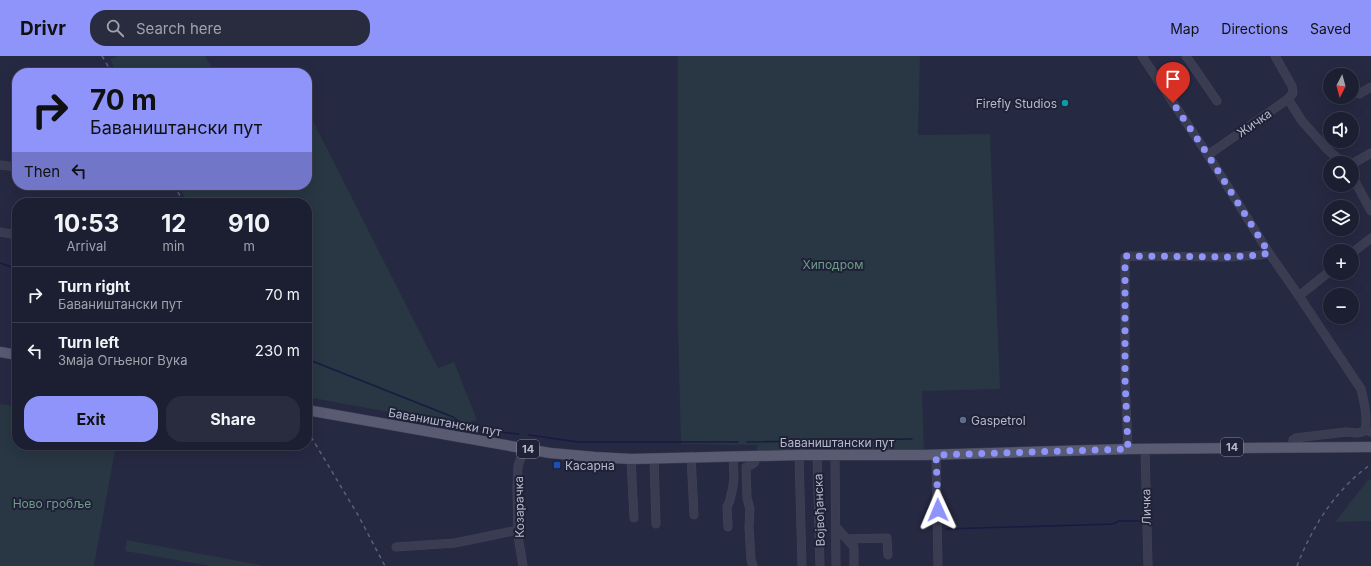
<!DOCTYPE html>
<meta charset="utf-8">
<style>
:root{--surface:#1c1f32;--page:#292c3e;--text:#f1f3f6;--muted:#a0a2ac;--line:#3a3d4d;--accent:#8e94fa}
body{margin:0;font-family:Inter,sans-serif;background:var(--page);color:var(--text);height:100vh;display:flex;flex-direction:column;font-size:15px;white-space:nowrap}
*{box-sizing:border-box;margin:0}
p{font-size:13px;color:var(--muted)}
.icon{flex:none;width:22px;height:22px;fill:none;stroke:currentColor;stroke-width:2;stroke-linecap:round;stroke-linejoin:round}
.map{position:relative;flex:1;overflow:hidden}
.drawer{position:absolute;left:12px;top:142px;width:300px;height:252px;display:flex;flex-direction:column;background:var(--surface);border-radius:16px;box-shadow:0 4px 16px #0002,0 0 0 1px var(--line)}
.drawer>*{flex:none}
.top-card{position:absolute;left:12px;top:12px;width:300px;height:122px;border-radius:16px;box-shadow:0 4px 16px #0002,0 0 0 1px var(--line);background:#8e94fa;color:#111;overflow:hidden}
.needle{width:26px;rotate:186deg}
.controls{position:absolute;left:1323px;top:12px;display:grid;gap:8px}
.controls a{display:grid;place-items:center;width:36px;height:36px;border-radius:50%;background:var(--surface);box-shadow:0 4px 16px #0002,0 0 0 1px var(--line);font-size:20px}
.pin{position:absolute;display:grid;place-items:center;width:34px;height:34px;color:#fff;margin:-41px -17px;border-radius:50% 50% 50% 0;rotate:-45deg;box-shadow:0 0 4px #0007}
.pin .icon{rotate:45deg}
.me{position:absolute;width:44px;margin:-22px;rotate:359deg;stroke-linejoin:round;filter:drop-shadow(0 0 3px #0008)}
.turn{display:flex;align-items:center;gap:14px;height:84px;padding:0 12px;font-size:18px}
.turn .icon{width:52px;height:52px;stroke-width:2.5}
.turn b{display:block;font-size:28px;line-height:34px}
.then{display:flex;align-items:center;height:38px;padding:0 12px;background:#0003;gap:8px;font-size:15px}
.eta{display:flex;justify-content:space-evenly;align-items:center;height:68px;text-align:center}
.eta b{font-size:24px;font-weight:700;line-height:28px}
.button{display:flex;gap:8px;margin-top:auto;padding:8px 12px}
.button a{flex:1;height:46px;border-radius:16px;background:var(--accent);color:#111;font-size:16px;font-weight:700;line-height:46px;text-align:center}
.button a+a{background:var(--page);color:var(--text)}
ul{padding:0;list-style:none}
li{display:flex;align-items:center;gap:12px;height:56px;padding:0 12px;border-top:1px solid var(--line)}
li div{flex:1}
li b{display:block;font-size:15px}
li em{font-style:normal}
header{display:flex;align-items:center;gap:24px;box-sizing:border-box;height:56px;padding:0 20px;background:var(--accent);color:#111}
header strong{font-size:19px}
nav{display:flex;gap:22px;margin-inline-start:auto;font-size:14px}
.search{width:280px;height:36px;background:var(--page);display:flex;align-items:center;gap:10px;box-sizing:border-box;padding:0 14px;border-radius:16px;color:var(--muted);font-size:15px}
.map>svg:first-child{display:block}
.green{fill:#283743}
.lines{fill:none;stroke-linecap:round;stroke-linejoin:round}
.stream{stroke:#181b41;stroke-width:1.5}
.minor-casing{stroke:#414358;stroke-width:9}
.major-casing{stroke:#414358;stroke-width:11}
.minor{stroke:#3a3c52;stroke-width:8}
.major{stroke:#585b72;stroke-width:10}
.rail{stroke:#5c5f79;stroke-width:1.5;stroke-dasharray:4 4;stroke-linecap:butt}
.route{stroke:#8e94fa;stroke-width:7;stroke-dasharray:0 12.6}
.culture-dot{fill:#0f9aa8;stroke:#1f2137;stroke-width:1.5}
.service-dot{fill:#5c6f8a;stroke:#1f2137;stroke-width:1.5}
.transit-dot{fill:#1a4fb4;stroke:#1f2137;stroke-width:1.5}
.labels{text-anchor:middle;dominant-baseline:central;stroke-width:4;stroke-linejoin:round;paint-order:stroke}
.shield{fill:#1f2137;stroke:#898b9f;stroke-width:1}
.shield-label{font-size:11px;font-weight:bold;fill:#b7b9cc}
.poi-label{font-size:12px;fill:#b7b9cc;stroke:#1f2137;text-anchor:start}
.street-label{font-size:12px;fill:#b7b9cc;stroke:#1f2137}
.park-label{font-size:12px;fill:#6e9d89;stroke:#1f2137}
</style>
<header>
<strong>Drivr</strong>
<div class="search"><svg class="icon" aria-label="search" viewBox="0 0 24 24"><circle cx="10" cy="10" r="6"/><path d="M15 15l6 6"/></svg>Search here</div>
<nav><a>Map</a><a>Directions</a><a>Saved</a></nav>
</header>
<div class="map">
<svg width="1371" height="510" viewBox="0 0 1371 510">
<rect width="100%" height="100%" fill="#262942"/>
<g class="green">
<path d="M119,0H205L215,17H117L110,3Z"/>
<path d="M678,0H920L918,79L990,78L1000,333L922,335L924,399L756,400L757,389L681,388L678,273Z"/>
<path d="M314,67L438,312L454,306L477,364L459,369L307,341V147H188L178,129H307V70Z"/>
<path d="M0,348L17,350V389H116L94,510H0Z"/>
<path d="M1371,423V465L1335,466L1368,424Z"/>
<path d="M127,484L265,510H211L125,495Z"/>
</g>
<g class="lines">
<g class="stream">
<path d="M0,207L17,213"/>
<path d="M307,303L453,361L469,373L519,378"/>
<path d="M529,379L578,386H738"/>
<path d="M747,386L912,383"/>
<path d="M946,473L1113,468L1119,465H1141"/>
</g>
<g class="minor-casing">
<g id="minor">
<path d="M1142,0L1208,99L1269,197L1299,240L1361,333C1364,346 1368,362 1365,374"/>
<path d="M1186,0L1217,45"/>
<path d="M1359,38L1371,31"/>
<path d="M1288,43L1302,65L1327,93L1343,107"/>
<path d="M1208,99L1288,43L1293,37L1292,30L1275,0"/>
<path d="M1352,108L1371,97"/>
<path d="M0,109L17,111"/>
<path d="M1352,120L1371,155"/>
<path d="M0,176L17,179"/>
<path d="M1352,197L1371,182"/>
<path d="M1299,240L1330,215"/>
<path d="M1293,391V384L1296,382L1346,376L1357,377L1362,376L1365,374L1371,376"/>
<path d="M1128,393L1125,323V201L1128,200L1229,201L1260,199L1269,197"/>
<path d="M1145,393L1148,510"/>
<path d="M799,399L802,510"/>
<path d="M817,399L820,510"/>
<path d="M835,399L836,510"/>
<path d="M936,399L938,510"/>
<path d="M691,400L694,459"/>
<path d="M654,402L656,468"/>
<path d="M631,403L634,462"/>
<path d="M728,471L727,451L730,444L733,430L734,421L733,400"/>
<path d="M836,471L854,491V510"/>
<path d="M847,483L887,482L888,499"/>
<path d="M396,491L455,487L518,474"/>
<path d="M523,510L518,480L517,432L518,410L524,393"/>
<path d="M753,510L751,504L749,471L750,453L747,442L746,411C753,409 756,407 756,400"/>
</g>
</g>
<g class="major-casing">
<g id="major">
<path d="M0,296L17,299"/>
<path d="M307,354L550,397L595,401L631,403L799,399H924L1128,393L1371,391"/>
</g>
</g>
<use href="#minor" class="minor"/>
<use href="#major" class="major"/>
<g class="rail">
<path d="M102,0L112,17"/>
<path d="M174,129L184,147"/>
<path d="M307,374L358,459L385,510"/>
<path d="M1297,510C1308,481 1324,453 1345,431C1353,422 1362,415 1371,408"/>
</g>
</g>
<g class="lines">
<path class="route" d="M938,454L936,399L1128,393L1125,323V204L1126,200L1229,201L1260,199L1269,197L1208,99L1173,47"/>
</g>
<circle class="culture-dot" cx="1065" cy="47" r="4"/>
<circle class="service-dot" cx="963" cy="364" r="4"/>
<rect class="transit-dot" x="553" y="405" width="8" height="8" rx="2"/>
<g class="labels">
<g class="shield">
<rect x="1221" y="382" width="22" height="18" rx="3"/>
<rect x="517" y="384" width="22" height="18" rx="3"/>
</g>
<g class="shield-label">
<text x="1232" y="391">14</text>
<text x="528" y="393">14</text>
</g>
<g class="poi-label">
<text x="1057" y="47" text-anchor="end">Firefly Studios</text>
<text x="971" y="364">Gaspetrol</text>
<text x="565" y="409">Касарна</text>
</g>
<g class="street-label">
<text transform="translate(1254 67) rotate(-35)">Жичка</text>
<text transform="translate(445 366) rotate(10)">Баваништански пут</text>
<text x="837" y="386">Баваништански пут</text>
<text transform="translate(519 451) rotate(-91)">Козарачка</text>
<text transform="translate(1146 451) rotate(-91)">Личка</text>
<text transform="translate(819 454) rotate(-92)">Војвођанска</text>
</g>
<g class="park-label">
<text x="833" y="208">Хиподром</text>
<text x="52" y="447">Ново гробље</text>
</g>
</g>
</svg>
<div class="controls">
<a><svg class="needle" viewBox="-14 -14 28 28"><path d="M0-13l5 13h-10z" fill="#e53935"/><path d="M0 13l5-13h-10z" fill="#a0a2ac"/></svg></a>
<a><svg class="icon" aria-label="sound" viewBox="0 0 24 24"><path d="M4 9h4l5-4v14l-5-4H4zM17 9q2 3 0 6"/></svg></a>
<a><svg class="icon" aria-label="search" viewBox="0 0 24 24"><circle cx="10" cy="10" r="6"/><path d="M15 15l6 6"/></svg></a>
<a><svg class="icon" aria-label="layers" viewBox="0 0 24 24"><path d="M12 4l9 5-9 5-9-5zM3 14l9 5 9-5"/></svg></a>
<a>+</a>
<a>−</a>
</div>
<div class="pin" style="left:1173px;top:47px;background:#d93025"><svg class="icon" aria-label="arrive" viewBox="0 0 24 24"><path d="M6 21V4h12l-3 4 3 4H6"/></svg></div>
<svg class="me" style="left:938px;top:454px" viewBox="-20 -20 40 40"><path d="M0-17L14 15 0 8-14 15z" fill="#8e94fa" stroke="#fff" stroke-width="4"/></svg>
<div class="top-card">
<div class="turn"><svg class="icon" aria-label="right" viewBox="0 0 24 24"><path d="M7 20v-9h11M14 6l5 5-5 5"/></svg><div><b>70 m</b>Баваништански пут</div></div>
<div class="then">Then<svg class="icon" aria-label="left" viewBox="0 0 24 24"><path d="M17 20v-9H6M10 6l-5 5 5 5"/></svg></div>
</div>
<section class="drawer">
<div class="eta">
<div><b>10:53</b><p>Arrival</p></div>
<div><b>12</b><p>min</p></div>
<div><b>910</b><p>m</p></div>
</div>
<ul>
<li><svg class="icon" aria-label="right" viewBox="0 0 24 24"><path d="M7 20v-9h11M14 6l5 5-5 5"/></svg><div><b>Turn right</b><p>Баваништански пут</p></div><em>70 m</em></li>
<li><svg class="icon" aria-label="left" viewBox="0 0 24 24"><path d="M17 20v-9H6M10 6l-5 5 5 5"/></svg><div><b>Turn left</b><p>Змаја Огњеног Вука</p></div><em>230 m</em></li>
</ul>
<div class="button"><a>Exit</a><a>Share</a></div>
</section>
</div>
